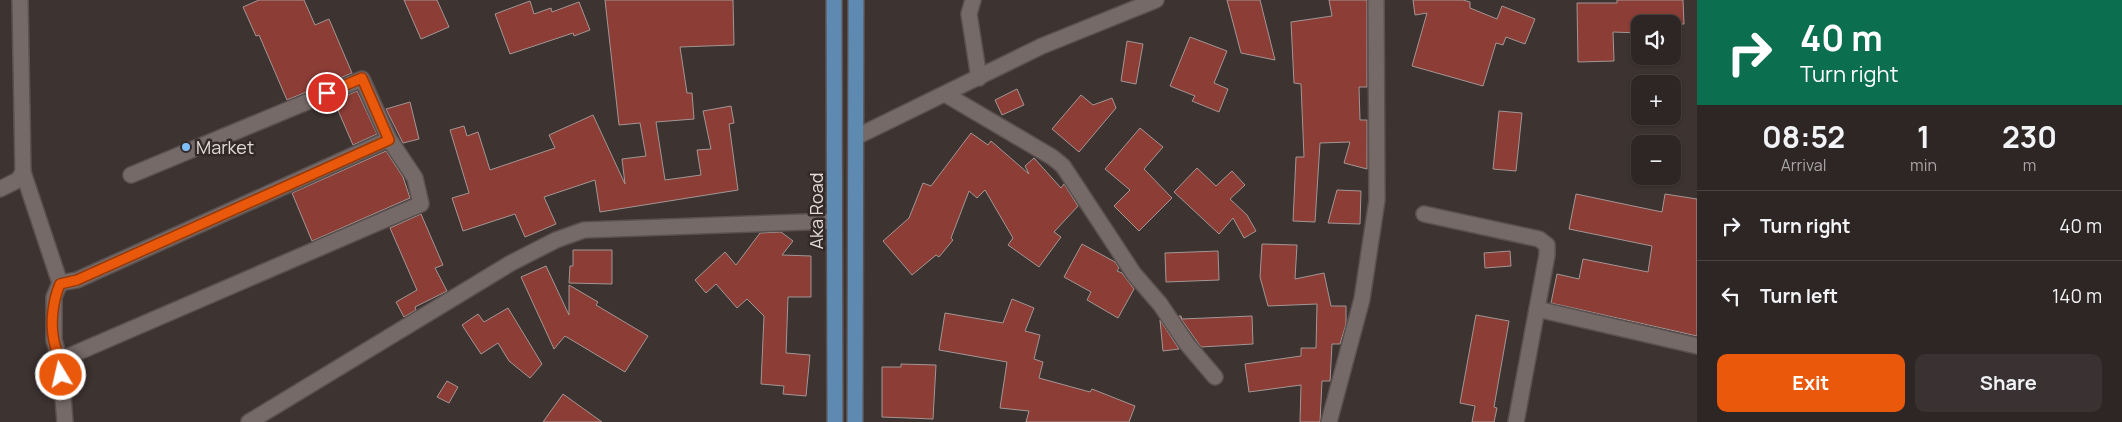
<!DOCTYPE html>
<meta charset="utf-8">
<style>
:root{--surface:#2e2625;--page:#3a3232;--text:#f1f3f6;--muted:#a7a5a7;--line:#494342;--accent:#ea580c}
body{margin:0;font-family:Manrope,sans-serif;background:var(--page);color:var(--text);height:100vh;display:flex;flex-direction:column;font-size:19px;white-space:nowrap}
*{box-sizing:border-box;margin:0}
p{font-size:16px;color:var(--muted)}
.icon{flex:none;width:28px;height:28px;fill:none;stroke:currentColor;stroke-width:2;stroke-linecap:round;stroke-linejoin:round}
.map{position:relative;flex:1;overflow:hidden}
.drawer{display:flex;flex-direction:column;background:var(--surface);width:425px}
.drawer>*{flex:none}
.hud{background:#0b6e4f;color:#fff;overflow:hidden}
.tools{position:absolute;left:1631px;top:15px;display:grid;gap:10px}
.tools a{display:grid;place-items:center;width:50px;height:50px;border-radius:10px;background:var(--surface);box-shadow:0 1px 4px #0004,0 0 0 1px var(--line);font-size:25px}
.pin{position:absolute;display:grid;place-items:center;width:42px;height:42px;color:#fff;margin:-21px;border:2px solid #fff;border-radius:50%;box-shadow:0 1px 5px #0007}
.me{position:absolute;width:55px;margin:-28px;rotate:351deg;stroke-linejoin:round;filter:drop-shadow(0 0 4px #0008)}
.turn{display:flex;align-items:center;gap:18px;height:105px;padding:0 20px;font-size:22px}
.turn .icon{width:65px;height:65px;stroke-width:2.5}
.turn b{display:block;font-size:35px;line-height:42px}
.eta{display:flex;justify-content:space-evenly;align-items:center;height:85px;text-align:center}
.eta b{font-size:30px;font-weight:700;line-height:35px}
.primary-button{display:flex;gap:10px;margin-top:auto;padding:10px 20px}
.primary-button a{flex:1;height:58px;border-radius:10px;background:var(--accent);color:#fff;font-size:20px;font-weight:700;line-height:58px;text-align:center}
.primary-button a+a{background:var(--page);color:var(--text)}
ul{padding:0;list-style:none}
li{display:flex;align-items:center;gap:15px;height:70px;padding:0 20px;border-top:1px solid var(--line)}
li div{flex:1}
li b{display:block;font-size:19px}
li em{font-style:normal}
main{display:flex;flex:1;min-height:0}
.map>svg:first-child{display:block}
.building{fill:#8b3d36;stroke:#a39694}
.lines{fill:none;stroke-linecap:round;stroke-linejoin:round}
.minor-casing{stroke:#59504f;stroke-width:18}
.major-casing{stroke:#59504f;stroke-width:18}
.minor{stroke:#766a69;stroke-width:15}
.major{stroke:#5e89b1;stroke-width:15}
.route-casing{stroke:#983908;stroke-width:12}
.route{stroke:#ea580c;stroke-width:9}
.poi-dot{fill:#7dbef9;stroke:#332927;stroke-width:2}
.labels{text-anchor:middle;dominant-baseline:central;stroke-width:5;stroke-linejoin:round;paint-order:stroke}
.poi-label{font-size:18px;fill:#e1dad9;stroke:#332927;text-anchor:start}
.street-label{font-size:18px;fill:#e1dad9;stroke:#332927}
</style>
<main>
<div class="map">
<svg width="1697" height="422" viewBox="0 0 1697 422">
<rect width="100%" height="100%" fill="#3d3331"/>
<g class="building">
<path d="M259,0H304L315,25L329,19L352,73L287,100L259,35L256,36L243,7Z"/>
<path d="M404,0H437L449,27L421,39Z"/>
<path d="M605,0H733L734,45L680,47L687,93H692L694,119L656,122L665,180L701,175L697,150L711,149L703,111L731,106L734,123L729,124L738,190L600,212L595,180L544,197L556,224L525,237L515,214L463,231L452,198L469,193L450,130L464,126L467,136L478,132L490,170L555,148L549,135L593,115L625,184L622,159L646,156L640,123L619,125Z"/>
<path d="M1227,0H1260L1275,60L1241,53Z"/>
<path d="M1329,0H1367V87H1359L1360,120H1367V169L1344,163L1350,142L1320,143L1315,222L1293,221L1296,157H1304L1301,84L1294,83L1291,22L1332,16Z"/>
<path d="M1413,0H1463L1470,2V8L1497,19L1502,6L1535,19L1525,44L1506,37L1503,45L1496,43L1483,86L1412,66L1427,13L1415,15Z"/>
<path d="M1617,0H1683L1684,24H1640V33L1613,32L1614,61L1578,62L1577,3H1617Z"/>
<path d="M530,1L534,14L551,8L552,12L579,2L590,30L574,36L573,33L510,54L495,14Z"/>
<path d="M1190,37L1227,51L1214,83L1228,89L1219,112L1192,101L1195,96L1170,86Z"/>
<path d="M1127,41L1143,44L1136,84L1121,81Z"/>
<path d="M1017,89L1024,105L1002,115L995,100Z"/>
<path d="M357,91L377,134L353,145L334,101Z"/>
<path d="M1081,95L1093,105L1112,98L1116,108L1079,152L1052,129Z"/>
<path d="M410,102L419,139L403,143L386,109Z"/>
<path d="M1499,111L1522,113L1516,171L1493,169Z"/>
<path d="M1140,128L1163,147L1144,169L1172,198L1139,231L1114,206L1130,190L1105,169Z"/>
<path d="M971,133L988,145L991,141L1029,174L1025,166L1034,158L1061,188L1064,184L1078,206L1054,232L1061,237L1039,267L1008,245L1013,238L985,190L977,198L969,191L951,238L953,240L939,257L936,255L912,275L883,241L909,218L923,183L931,186Z"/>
<path d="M386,151L403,177L410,198L312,241L292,193Z"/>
<path d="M1197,168L1216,186L1232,171L1245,185L1230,199L1247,215L1256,231L1244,238L1233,218L1219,234L1174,192Z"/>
<path d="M1337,190L1361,191L1360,224L1328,223Z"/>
<path d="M1576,194L1662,212L1665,194L1697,199V336L1551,303L1557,274L1579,279L1583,259L1648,272L1652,246L1569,229Z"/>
<path d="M421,214L443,265L435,268L447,291L415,307L416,310L404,317L396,302L417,290L390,228Z"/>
<path d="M781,232L793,241L782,255L811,256V297H788L786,353L810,355L806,396L783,394L784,386L761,384L764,316L747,299L737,308L716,284L706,293L695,280L725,252L736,265L760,233Z"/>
<path d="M1082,244L1115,262L1119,268L1117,271L1122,273L1134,289L1118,318L1087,300L1091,292L1064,277Z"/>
<path d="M1262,244L1297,245L1295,279L1324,273L1331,306H1346V324L1340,344H1332L1330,381H1322L1320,422H1300L1301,385L1249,392L1245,364L1301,356V348H1316L1317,304L1268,306L1260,277Z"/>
<path d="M573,250H612V284L569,283L570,266H573Z"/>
<path d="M1218,251L1219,280L1166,282L1165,253Z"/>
<path d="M1510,251L1511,266L1485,268L1484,253Z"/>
<path d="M546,266L569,315V285L598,302L596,305L648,336L625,372L565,336L554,349L521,277Z"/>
<path d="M1012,299L1034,308L1025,331L1040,335L1034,359L1043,362L1039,378L1090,392L1092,389L1135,406L1129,422H1026L1029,411L1000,408L1007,362L939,350L945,313L1003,323Z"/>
<path d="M508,308L542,364L530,378L509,361L498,343L481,354L462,325L478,314L484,322Z"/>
<path d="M1476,315L1509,321L1494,407L1497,408L1494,422H1472L1475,406L1460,403Z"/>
<path d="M1179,316H1181L1182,319L1252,316L1253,344L1201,347Z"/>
<path d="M1160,320L1179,349L1163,351Z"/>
<path d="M901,364L936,365L933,419L882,417V367H901Z"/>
<path d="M447,381L458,387L449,403L437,397Z"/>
<path d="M563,394L602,422H543Z"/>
</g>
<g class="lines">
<g class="minor-casing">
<g id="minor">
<path d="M973,0L969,14L979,78"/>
<path d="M945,94L1052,157L1063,166L1134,274L1160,304L1187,344L1215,377"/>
<path d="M856,137L1042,46L1156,0"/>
<path d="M23,172L60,283L54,297V340L60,360L65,422"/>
<path d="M0,189L18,180L23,172L20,0"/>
<path d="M1424,214L1539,239L1547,245V255L1516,422"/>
<path d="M60,283L77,280L389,139"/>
<path d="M1537,309L1697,346"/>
<path d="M60,360L421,204L415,178L389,139L362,79L131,175"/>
<path d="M249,422L511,263L556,240L584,230L834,221"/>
<path d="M1329,422L1362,299L1377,200L1376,0"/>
</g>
</g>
<g class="major-casing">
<g id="major">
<path d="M834,0L835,422"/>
<path d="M855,422L856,0"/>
</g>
</g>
<use href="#minor" class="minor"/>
<use href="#major" class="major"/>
</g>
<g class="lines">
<g class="route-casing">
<path id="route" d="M61,375C60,363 57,353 54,341C50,323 53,300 60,284L77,280L389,140L362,78L327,93"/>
</g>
<use href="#route" class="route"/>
</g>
<circle class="poi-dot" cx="186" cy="147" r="5"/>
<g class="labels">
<g class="poi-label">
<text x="196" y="147">Market</text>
</g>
<g class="street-label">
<text transform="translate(816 211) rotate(-90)">Aka Road</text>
</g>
</g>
</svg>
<div class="tools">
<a><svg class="icon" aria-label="sound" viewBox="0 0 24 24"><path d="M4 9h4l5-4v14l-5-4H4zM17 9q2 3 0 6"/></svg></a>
<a>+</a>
<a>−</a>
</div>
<div class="pin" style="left:327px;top:93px;background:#d93025"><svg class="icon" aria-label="arrive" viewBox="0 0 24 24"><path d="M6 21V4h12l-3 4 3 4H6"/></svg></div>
<svg class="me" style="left:61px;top:375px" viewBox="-20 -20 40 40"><circle r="17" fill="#ea580c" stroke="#fff" stroke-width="3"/><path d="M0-11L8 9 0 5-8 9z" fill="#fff"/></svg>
</div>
<section class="drawer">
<div class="hud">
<div class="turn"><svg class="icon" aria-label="right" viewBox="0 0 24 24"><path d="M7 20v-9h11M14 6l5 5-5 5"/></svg><div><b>40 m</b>Turn right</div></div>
</div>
<div class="eta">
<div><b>08:52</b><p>Arrival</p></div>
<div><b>1</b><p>min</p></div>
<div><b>230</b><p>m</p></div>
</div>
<ul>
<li><svg class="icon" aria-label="right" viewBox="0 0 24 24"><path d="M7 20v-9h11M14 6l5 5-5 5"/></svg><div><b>Turn right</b></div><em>40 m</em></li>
<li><svg class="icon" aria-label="left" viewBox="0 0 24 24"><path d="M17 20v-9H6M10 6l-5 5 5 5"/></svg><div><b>Turn left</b></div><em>140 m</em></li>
</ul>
<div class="primary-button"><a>Exit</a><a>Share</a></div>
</section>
</main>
